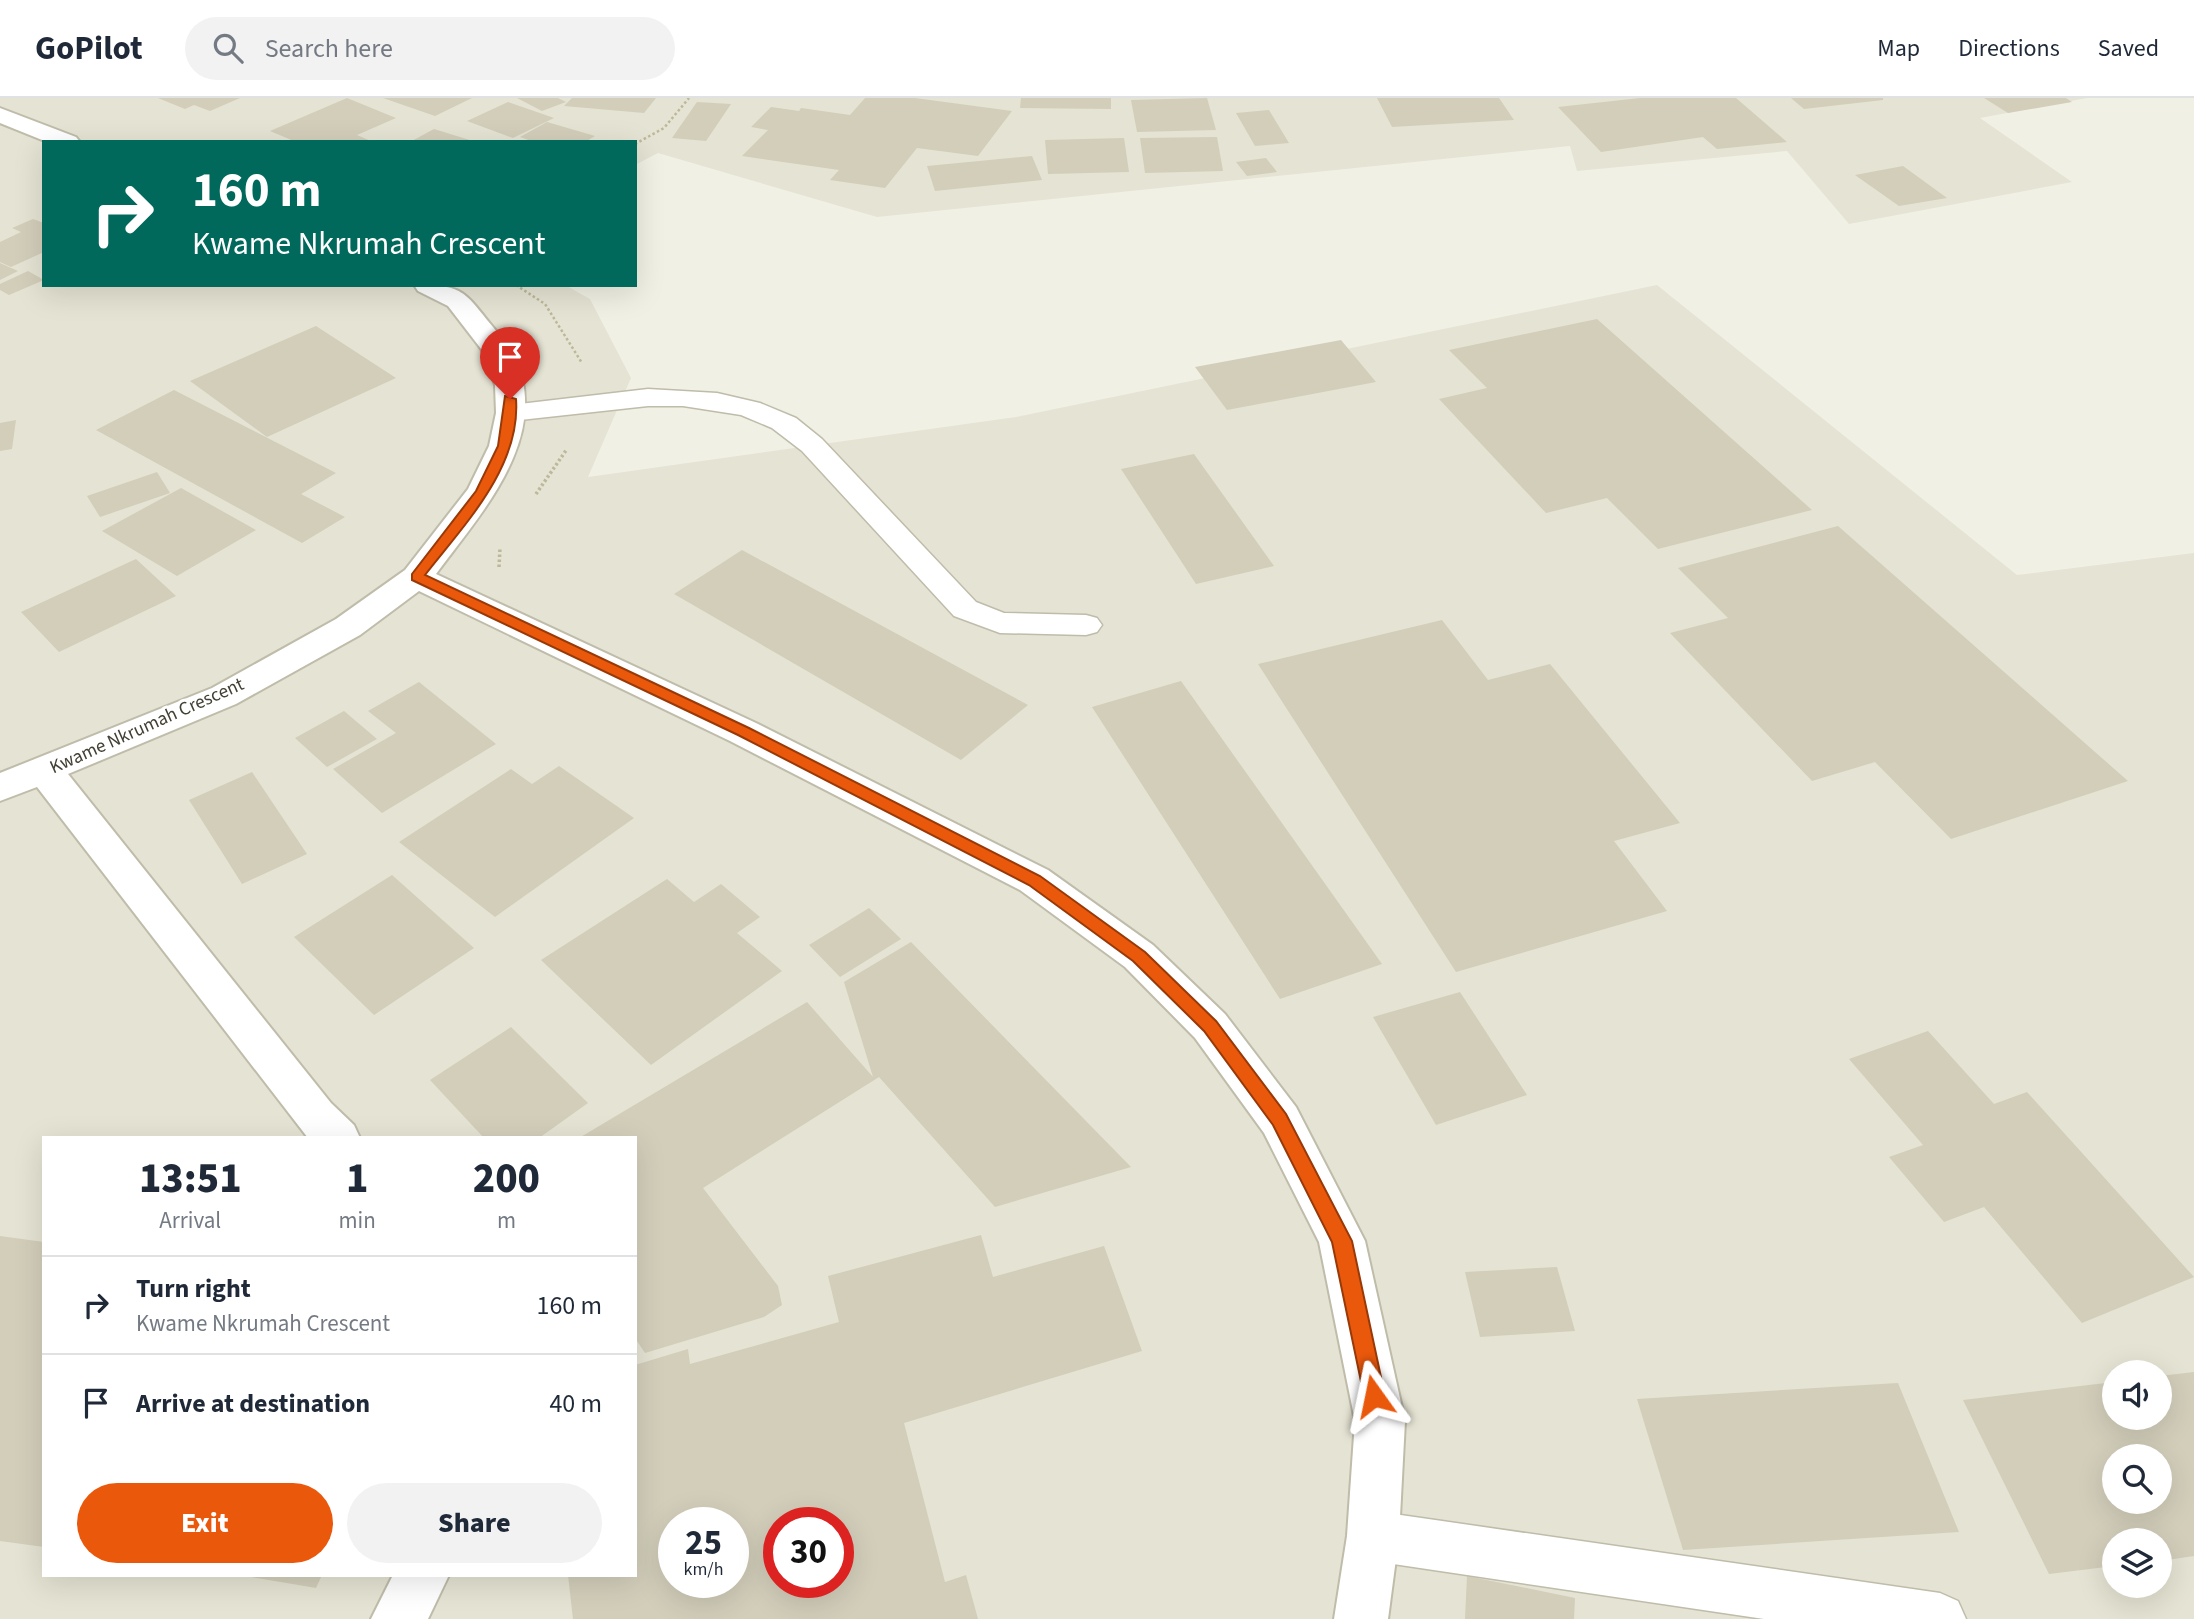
<!DOCTYPE html>
<style>
:root{--surface:#fff;--page:#f2f2f3;--text:#1f2937;--muted:#747a83;--line:#e0e1e3;--accent:#ea580c}
body{margin:0;font-family:"Source Sans 3",sans-serif;background:var(--page);color:var(--text);height:100vh;display:flex;flex-direction:column;font-size:26px;white-space:nowrap}
*{box-sizing:border-box;margin:0}
p{font-size:23px;color:var(--muted)}
.icon{flex:none;width:38px;height:38px;fill:none;stroke:currentColor;stroke-width:2;stroke-linecap:round;stroke-linejoin:round}
.map{position:relative;flex:1;overflow:hidden}
.drawer{position:absolute;left:42px;top:1038px;width:595px;height:441px;display:flex;flex-direction:column;background:var(--surface);border-radius:0px;box-shadow:0 7px 28px #0002}
.drawer>*{flex:none}
.hud{position:absolute;left:42px;top:42px;width:595px;height:147px;border-radius:0px;box-shadow:0 7px 28px #0002;background:#00695c;color:#fff;overflow:hidden}
.buttons{position:absolute;left:2102px;top:1262px;display:grid;gap:14px}
.buttons a{display:grid;place-items:center;width:70px;height:70px;border-radius:50%;background:var(--surface);box-shadow:0 7px 28px #0002;font-size:35px}
.speed{position:absolute;left:658px;top:1409px;display:flex;gap:14px;font-size:35px;font-weight:700;text-align:center}
.speed>*{display:grid;place-content:center;width:91px;height:91px;border-radius:50%;background:var(--surface);box-shadow:0 7px 28px #0002;line-height:1}
.speed small{font-size:18px;font-weight:400}
.speed .limit{border:10px solid #d22;background:#fff;color:#111}
.pin{position:absolute;display:grid;place-items:center;width:60px;height:60px;color:#fff;margin:-72px -30px;border-radius:50% 50% 50% 0;rotate:-45deg;box-shadow:0 0 7px #0007}
.pin .icon{rotate:45deg}
.me{position:absolute;width:77px;margin:-38px;rotate:348deg;stroke-linejoin:round;filter:drop-shadow(0 0 5px #0008)}
.turn{display:flex;align-items:center;gap:24px;height:147px;padding:0 35px;font-size:32px}
.turn .icon{width:91px;height:91px;stroke-width:2.5}
.turn b{display:block;font-size:49px;line-height:60px}
.eta{display:flex;justify-content:space-evenly;align-items:center;height:119px;text-align:center}
.eta b{font-size:42px;font-weight:800;line-height:49px}
.button{display:flex;gap:14px;margin-top:auto;padding:14px 35px}
.button a{flex:1;height:80px;border-radius:42px;background:var(--accent);color:#fff;font-size:28px;font-weight:800;line-height:80px;text-align:center}
.button a+a{background:var(--page);color:var(--text)}
ul{padding:0;list-style:none}
li{display:flex;align-items:center;gap:21px;height:98px;padding:0 35px;border-top:2px solid var(--line)}
li div{flex:1}
li b{display:block;font-size:26px}
li em{font-style:normal}
header{display:flex;align-items:center;gap:42px;box-sizing:border-box;height:98px;padding:0 35px;background:var(--surface);border-bottom:2px solid var(--line)}
header strong{font-size:33px}
nav{display:flex;gap:38px;margin-inline-start:auto;font-size:24px}
.search{width:490px;height:63px;background:var(--page);display:flex;align-items:center;gap:18px;box-sizing:border-box;padding:0 24px;border-radius:38px;color:var(--muted);font-size:26px}
.map>svg:first-child{display:block}
.residential{fill:#e5e3d3;fill-rule:evenodd}
.building{fill:#d2ceba;fill-rule:evenodd}
.lines{fill:none;stroke-linecap:round;stroke-linejoin:round}
.service-casing{stroke:#bfbcaa;stroke-width:3}
.minor-casing{stroke:#bfbcaa;stroke-width:4}
.path-far1{stroke:#bdb899;stroke-width:2.5;stroke-dasharray:2.5 2.5;stroke-linecap:butt}
.path{stroke:#bdb899;stroke-width:3.5;stroke-dasharray:2.5 2.5;stroke-linecap:butt}
.service{fill:#fff;fill-rule:evenodd}
.minor{fill:#fff;fill-rule:evenodd}
.route{fill:#ea580c;stroke:#983908;stroke-width:2}
.labels{text-anchor:middle;dominant-baseline:central;stroke-width:6;stroke-linejoin:round;paint-order:stroke}
.street-label{font-size:19px;fill:#434034;stroke:#fff}
</style>
<header>
<strong>GoPilot</strong>
<div class="search"><svg class="icon" aria-label="search" viewBox="0 0 24 24"><circle cx="10" cy="10" r="6"/><path d="M15 15l6 6"/></svg>Search here</div>
<nav><a>Map</a><a>Directions</a><a>Saved</a></nav>
</header>
<div class="map">
<svg width="2194" height="1521" viewBox="0 0 2194 1521">
<rect width="100%" height="100%" fill="#f1f0e4"/>
<path class="residential" d="M0,0H2087L1980,20L2072,84L1849,126L1787,53L1577,73L1570,48L877,119L658,55L635,67V44H44V187H565L590,201L631,280L588,379L1016,319L1657,187L2017,477L2194,455V1521H0ZM44,1040H635V1477H44ZM2114,1274H2160V1320H2114ZM2114,1358H2160V1404H2114ZM674,1424H733V1484H674ZM779,1424H838V1484H779ZM2114,1442H2160V1488H2114Z"/>
<g class="building">
<path d="M158,0H240L210,13L194,7L185,11Z"/>
<path d="M347,0L396,20L357,37L373,44H296L270,33Z"/>
<path d="M383,0H472L435,18Z"/>
<path d="M517,0H558L566,4L542,13Z"/>
<path d="M572,0H656L644,15L564,8Z"/>
<path d="M865,0H915L1012,13L978,58L917,50L885,90L830,82L839,72L742,58L768,32L751,29L771,9L799,13L801,10L850,17Z"/>
<path d="M1021,0H1111V11L1020,10Z"/>
<path d="M1207,0L1216,32L1137,34L1131,2Z"/>
<path d="M1377,0H1499L1514,22L1392,29Z"/>
<path d="M1640,0H1736L1787,44L1717,51L1703,39L1601,54L1558,9Z"/>
<path d="M1791,0H1883V2L1804,11Z"/>
<path d="M1984,0H2066L2072,4L2008,15Z"/>
<path d="M508,4L554,20L513,40L467,23Z"/>
<path d="M697,4L731,6L706,43L672,40Z"/>
<path d="M1269,12L1289,45L1255,48L1236,15Z"/>
<path d="M547,24L595,38L585,44H534L520,39Z"/>
<path d="M434,31L473,43V44H410Z"/>
<path d="M1217,39L1223,73L1145,75L1140,40Z"/>
<path d="M1124,40L1129,74L1048,76L1045,42Z"/>
<path d="M1032,58L1042,82L935,93L927,68Z"/>
<path d="M1266,60L1277,74L1247,78L1236,64Z"/>
<path d="M1903,68L1947,100L1899,108L1855,77Z"/>
<path d="M33,121L44,125V154L11,169L0,164V144L21,134L12,130Z"/>
<path d="M0,165L18,173L0,182Z"/>
<path d="M28,173L44,182L9,197L0,192V186Z"/>
<path d="M1597,221L1812,412L1658,451L1607,400L1546,415L1439,301L1487,290L1449,252Z"/>
<path d="M316,228L396,280L267,339L190,283Z"/>
<path d="M1341,242L1376,284L1227,312L1195,269Z"/>
<path d="M174,292L336,375L301,396L345,419L302,445L96,332Z"/>
<path d="M16,322L12,351L0,353V325Z"/>
<path d="M1194,356L1274,468L1196,486L1121,371Z"/>
<path d="M157,374L170,395L100,419L87,398Z"/>
<path d="M181,390L256,432L177,478L102,433Z"/>
<path d="M1838,428L2128,683L1951,741L1875,664L1812,683L1670,535L1728,520L1678,470Z"/>
<path d="M742,452L1028,607L961,662L674,496Z"/>
<path d="M136,461L176,498L59,554L21,514Z"/>
<path d="M1442,522L1488,582L1550,566L1680,725L1614,743L1667,813L1456,874L1258,566Z"/>
<path d="M1181,583L1382,866L1280,901L1092,609Z"/>
<path d="M419,584L496,646L382,715L333,671L396,635L368,613Z"/>
<path d="M344,613L377,641L327,669L295,640Z"/>
<path d="M559,668L634,720L495,819L399,744L511,671L532,686Z"/>
<path d="M252,674L307,756L242,786L189,702Z"/>
<path d="M392,777L474,850L374,917L294,839Z"/>
<path d="M667,781L694,804L721,786L760,819L737,835L782,873L651,967L541,862Z"/>
<path d="M869,810L901,841L840,879L809,847Z"/>
<path d="M911,844L1131,1069L995,1109L879,979L703,1090L778,1188L782,1207L764,1219L645,1255L635,1240V1040H579L807,904L873,979L844,884Z"/>
<path d="M1460,894L1527,997L1436,1027L1373,919Z"/>
<path d="M511,929L588,1005L539,1040H484L430,982Z"/>
<path d="M1928,933L1994,1006L2027,994L2194,1179L2082,1225L1984,1109L1944,1124L1889,1059L1923,1047L1849,961Z"/>
<path d="M981,1137L993,1179L1104,1148L1142,1253L904,1325L945,1484L966,1477L978,1521H573L568,1477H635V1267L688,1251L690,1266L839,1224L828,1178ZM674,1424H733V1484H674ZM779,1424H838V1484H779Z"/>
<path d="M0,1138L44,1144V1449L0,1443Z"/>
<path d="M1557,1169L1575,1233L1480,1239L1465,1174Z"/>
<path d="M2194,1274V1458L2160,1463V1442H2114V1468L2049,1476L1963,1302L2114,1284V1320H2160V1278ZM2114,1358H2160V1404H2114Z"/>
<path d="M1898,1285L1959,1434L1683,1452L1637,1301Z"/>
<path d="M239,1477H322L316,1490Z"/>
<path d="M1467,1478L1575,1500L1574,1521H1465Z"/>
</g>
<g class="lines">
<g class="service-casing">
<g id="service">
<path d="M648,291L717,295L760,305L796,320L822,341L976,504L1004,515L1086,517L1097,520L1102,527L1097,534L1086,537L1000,535L954,518L802,353L772,330L741,317L683,308H648L511,323L501,321L497,315L501,309L511,307Z"/>
<path d="M1373,1413L1940,1495L1958,1503L1966,1521H1764L1373,1463L1355,1456L1348,1438L1355,1420Z"/>
</g>
</g>
<g class="minor-casing">
<g id="minor">
<path d="M0,10L76,39L80,44H47L0,25Z"/>
<path d="M414,187C463,187 463,192 493,229C499,237 508,246 513,255C554,337 482,414 436,476L756,625L1048,772L1153,847L1225,916L1296,1009L1365,1143L1405,1323L1399,1438L1388,1521H1334L1347,1438L1355,1323L1319,1144L1264,1035L1195,940L1125,869L1020,792L730,643L419,493L360,537L236,606L68,676L331,1005L354,1027L360,1040H308L37,689L0,703V675L212,590L336,521L405,472L468,391L489,348L496,315L495,287L485,256L448,208L418,193Z"/>
<path d="M393,1477H449L428,1521H371Z"/>
</g>
</g>
<g class="path-far1">
<path d="M635,46L664,30L689,0"/>
<path d="M516,187L545,206L582,265"/>
</g>
<g class="path">
<path d="M536,396L567,351"/>
<path d="M499,469L500,450"/>
</g>
<use href="#service" class="service"/>
<use href="#minor" class="minor"/>
</g>
<path class="route" d="M505,298L516,301C521,369 464,427 425,477L749,630L1040,778L1145,854L1216,923L1286,1016L1352,1143L1385,1298L1382,1305L1374,1307L1367,1305L1364,1298L1332,1144L1273,1027L1204,933L1133,863L1029,787L738,637L412,482V476L476,393L498,348Z"/>
<g class="labels">
<g class="street-label">
<text transform="translate(147 628) rotate(-24)">Kwame Nkrumah Crescent</text>
</g>
</g>
</svg>
<div class="buttons">
<a><svg class="icon" aria-label="sound" viewBox="0 0 24 24"><path d="M4 9h4l5-4v14l-5-4H4zM17 9q2 3 0 6"/></svg></a>
<a><svg class="icon" aria-label="search" viewBox="0 0 24 24"><circle cx="10" cy="10" r="6"/><path d="M15 15l6 6"/></svg></a>
<a><svg class="icon" aria-label="layers" viewBox="0 0 24 24"><path d="M12 4l9 5-9 5-9-5zM3 14l9 5 9-5"/></svg></a>
</div>
<div class="speed"><div>25<small>km/h</small></div><div class="limit">30</div></div>
<div class="pin" style="left:510px;top:301px;background:#d93025"><svg class="icon" aria-label="arrive" viewBox="0 0 24 24"><path d="M6 21V4h12l-3 4 3 4H6"/></svg></div>
<svg class="me" style="left:1374px;top:1298px" viewBox="-20 -20 40 40"><path d="M0-17L14 15 0 8-14 15z" fill="#ea580c" stroke="#fff" stroke-width="4"/></svg>
<div class="hud">
<div class="turn"><svg class="icon" aria-label="right" viewBox="0 0 24 24"><path d="M7 20v-9h11M14 6l5 5-5 5"/></svg><div><b>160 m</b>Kwame Nkrumah Crescent</div></div>
</div>
<section class="drawer">
<div class="eta">
<div><b>13:51</b><p>Arrival</p></div>
<div><b>1</b><p>min</p></div>
<div><b>200</b><p>m</p></div>
</div>
<ul>
<li><svg class="icon" aria-label="right" viewBox="0 0 24 24"><path d="M7 20v-9h11M14 6l5 5-5 5"/></svg><div><b>Turn right</b><p>Kwame Nkrumah Crescent</p></div><em>160 m</em></li>
<li><svg class="icon" aria-label="arrive" viewBox="0 0 24 24"><path d="M6 21V4h12l-3 4 3 4H6"/></svg><div><b>Arrive at destination</b></div><em>40 m</em></li>
</ul>
<div class="button"><a>Exit</a><a>Share</a></div>
</section>
</div>
